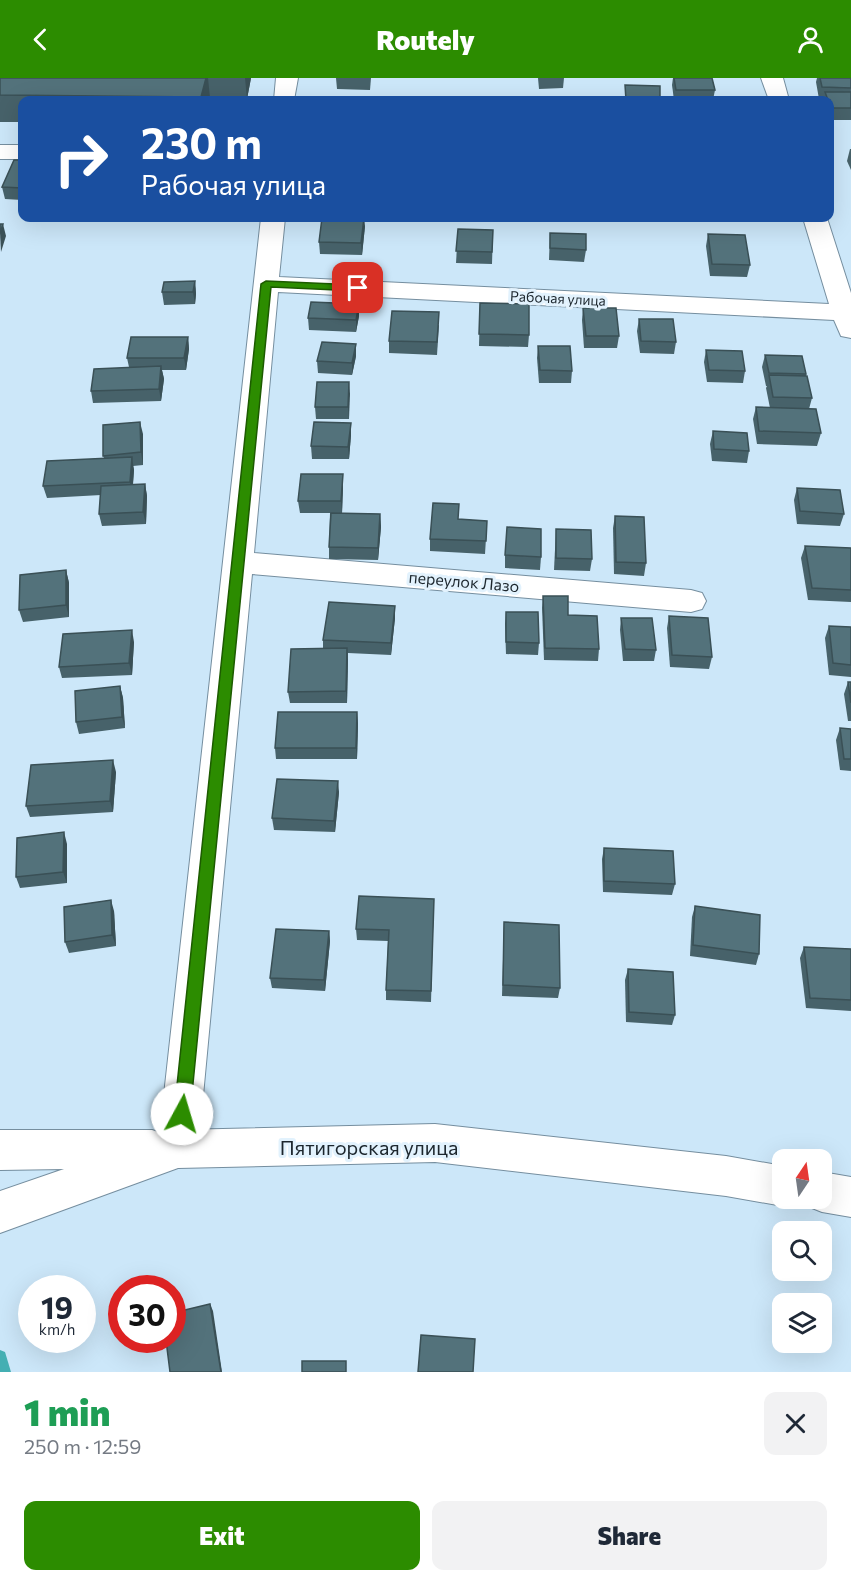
<!DOCTYPE html>
<meta charset="utf-8">
<style>
:root{--surface:#fff;--page:#f2f2f3;--text:#1f2937;--muted:#747a83;--accent:#2c8c00}
body{margin:0;font-family:Commissioner,sans-serif;background:var(--page);color:var(--text);height:100vh;display:flex;flex-direction:column;font-size:22px;white-space:nowrap}
*{box-sizing:border-box;margin:0}
p{font-size:20px;color:var(--muted)}
.icon{flex:none;width:33px;height:33px;fill:none;stroke:currentColor;stroke-width:2;stroke-linecap:round;stroke-linejoin:round}
.map{position:relative;height:1294px;overflow:hidden}
.side{display:flex;flex-direction:column;background:var(--surface);flex:1}
.side>*{flex:none}
.guide{position:absolute;left:18px;top:18px;width:816px;height:126px;border-radius:12px;box-shadow:0 6px 24px #0002;background:#1a4fa0;color:#fff;overflow:hidden}
.needle{width:39px;rotate:13deg}
.fabs{position:absolute;left:772px;top:1071px;display:grid;gap:12px}
.fabs a{display:grid;place-items:center;width:60px;height:60px;border-radius:12px;background:var(--surface);box-shadow:0 6px 24px #0002;font-size:30px}
.speed{position:absolute;left:18px;top:1197px;display:flex;gap:12px;font-size:30px;font-weight:700;text-align:center}
.speed>*{display:grid;place-content:center;width:78px;height:78px;border-radius:50%;background:var(--surface);box-shadow:0 6px 24px #0002;line-height:1}
.speed small{font-size:15px;font-weight:400}
.speed .limit{border:9px solid #d22;background:#fff;color:#111}
.pin{position:absolute;display:grid;place-items:center;width:51px;height:51px;color:#fff;margin:-26px;border-radius:12px;box-shadow:0 3px 9px #0006}
.me{position:absolute;width:66px;margin:-33px;rotate:6deg;stroke-linejoin:round;filter:drop-shadow(0 0 4px #0008)}
.turn{display:flex;align-items:center;gap:21px;height:126px;padding:0 24px;font-size:27px}
.turn .icon{width:78px;height:78px;stroke-width:2.5}
.turn b{display:block;font-size:42px;line-height:51px}
.round{display:grid;place-items:center;flex:none;width:63px;height:63px;border-radius:12px;background:var(--page)}
.summary{display:flex;align-items:center;justify-content:space-between;height:102px;padding:0 24px}
h1{font-size:36px;font-weight:800;line-height:45px;color:#1e9e55}
.cta{display:flex;gap:12px;margin-top:auto;padding:12px 24px}
.cta a{flex:1;height:69px;border-radius:12px;background:var(--accent);color:#fff;font-size:24px;font-weight:800;line-height:69px;text-align:center}
.cta a+a{background:var(--page);color:var(--text)}
header{display:flex;justify-content:space-between;align-items:center;height:78px;padding:0 24px;background:var(--accent);color:#fff;font-size:27px;font-weight:800}
.map>svg:first-child{display:block}
.lines{fill:none;stroke-linecap:round;stroke-linejoin:round}
.stream{fill:#44afb3;fill-rule:evenodd}
.street-casing{stroke:#758e9f;stroke-width:2}
.secondary-casing{stroke:#758e9f;stroke-width:2}
.street{fill:#fff;fill-rule:evenodd}
.secondary{fill:#fff;fill-rule:evenodd}
.wall{fill:#47626a}
.shaded-wall{fill:#3a5056}
.building{fill:#53727b;stroke:#3a5056;stroke-width:1.5}
.route{fill:#2c8c00;stroke:#1d5b00;stroke-width:1.5}
.labels{text-anchor:middle;dominant-baseline:central;stroke-width:6;stroke-linejoin:round;paint-order:stroke}
.far-street-label{font-size:14px;fill:#1c262d;stroke:#e2f2fd}
.street-label{font-size:16px;fill:#1c262d;stroke:#e2f2fd}
.near-street-label{font-size:20px;fill:#1c262d;stroke:#e2f2fd}
</style>
<header><svg class="icon" aria-label="back" viewBox="0 0 24 24"><path d="M15 5l-7 7 7 7"/></svg>Routely<svg class="icon" aria-label="person" viewBox="0 0 24 24"><circle cx="12" cy="8" r="4"/><path d="M4 21q1-7 8-7t8 7"/></svg></header>
<div class="map">
<svg width="851" height="1294" viewBox="0 0 851 1294">
<rect width="100%" height="100%" fill="#cce7f9"/>
<g class="lines">
<path class="stream" d="M0,1272L5,1274L11,1294H0Z"/>
<g class="street-casing">
<g id="street">
<path d="M276,0H298L294,22H274Z"/>
<path d="M761,0H783L789,22H769Z"/>
<rect x="0" y="67" width="22" height="14"/>
<path d="M261,140H285L279,199L829,226L803,140H827L851,215V260L841,258L834,242L278,214L254,475L691,512L702,515L706,523L702,531L691,534L252,496L198,1071L192,1085L178,1090L164,1085L158,1071Z"/>
</g>
</g>
<g class="secondary-casing">
<g id="secondary">
<path d="M435,1046L726,1078L783,1088V1120H798L783,1128L726,1118L435,1084L178,1090L0,1155V1113L64,1091L0,1092V1052H152L164,1056L178,1052Z"/>
<path d="M822,1094L851,1099V1139L822,1134L807,1128L804,1120H822Z"/>
</g>
</g>
<use href="#street" class="street"/>
<use href="#secondary" class="secondary"/>
</g>
<g class="wall">
<path d="M0,0H251L247,21L210,20V22H22V44H0Z"/>
<path d="M336,0H371L370,12L337,11Z"/>
<path d="M538,0H564L563,10L539,11Z"/>
<path d="M673,0H712L715,12L713,22H674L672,7Z"/>
<path d="M817,0H851V42H830V22H823V21H819L816,4Z"/>
<path d="M850,71H851V92L847,83Z"/>
<path d="M22,82V122L5,121L2,109Z"/>
<path d="M365,148L362,177L320,176L319,164Z"/>
<path d="M458,151L493,152L492,186L456,185Z"/>
<path d="M550,155L586,172L584,184L549,182Z"/>
<path d="M708,156L750,187L747,199L710,198L706,168Z"/>
<path d="M195,203L196,216L195,226L164,227L162,214Z"/>
<path d="M480,225L529,257L528,269L479,268Z"/>
<path d="M359,226V238L356,254L309,252L308,240Z"/>
<path d="M583,230L619,258L617,270H584L582,242Z"/>
<path d="M639,241L676,264L674,276L640,275L637,253Z"/>
<path d="M439,247L437,277L389,275V263Z"/>
<path d="M188,259L189,271L186,292H162L164,301L161,323L93,325L91,313L129,289L127,280Z"/>
<path d="M538,268L572,293L571,305H539L537,280Z"/>
<path d="M706,272L745,293L743,305L707,304L704,284Z"/>
<path d="M765,277L806,296V298L812,320L809,331L821,355L817,368L757,366L753,341L756,329L770,330L766,310L767,308H766L762,289Z"/>
<path d="M356,278L352,297L318,295L317,283Z"/>
<path d="M349,304V341H316L315,329Z"/>
<path d="M351,345V357L349,381H312L311,368Z"/>
<path d="M713,353L749,373L747,385L712,383L710,366Z"/>
<path d="M143,356V387L133,388L134,392L133,407L145,406L147,418L146,446L102,448L99,436L101,417L47,420L43,408L104,380L103,378Z"/>
<path d="M343,408L342,435L380,436L381,449L378,482L329,481V469L330,435H300L298,423Z"/>
<path d="M797,410L844,436L840,448L797,446L794,422Z"/>
<path d="M615,438L646,485L644,498L614,496L613,450Z"/>
<path d="M458,441L487,443L485,476L430,473V461Z"/>
<path d="M556,451L592,481L590,493L554,492Z"/>
<path d="M805,468L851,470V524L808,522L801,480Z"/>
<path d="M505,477L541,479L540,492L505,490Z"/>
<path d="M66,492L69,505V539L23,544L19,532Z"/>
<path d="M543,518L568,537L599,571L598,583L544,582L542,530Z"/>
<path d="M395,528V540L391,577L348,575L347,625H290L288,614L323,571V562Z"/>
<path d="M506,534L539,565L538,577L506,576L505,546Z"/>
<path d="M669,538L712,579L709,591L670,589L667,550Z"/>
<path d="M621,540L656,572L654,583H623L620,552Z"/>
<path d="M829,548L851,549V599L829,597L825,560Z"/>
<path d="M134,564L132,597L62,600L59,589Z"/>
<path d="M848,604H851V643H848L844,616Z"/>
<path d="M120,608L123,620L125,650L79,656L76,644Z"/>
<path d="M357,634L358,646L357,681H276L275,670Z"/>
<path d="M840,650L851,651V693L840,692L836,662Z"/>
<path d="M116,694L113,734L30,739L26,728Z"/>
<path d="M339,714L335,754L274,752L272,740Z"/>
<path d="M67,766V805L20,810L16,799Z"/>
<path d="M604,770L675,806L672,817L603,814L602,781Z"/>
<path d="M434,821L431,924L386,922V912L388,863L357,862L356,851Z"/>
<path d="M695,828L759,876L756,887L690,878L692,839Z"/>
<path d="M114,833L116,868L69,875L65,864Z"/>
<path d="M504,844L560,910L558,920L502,918Z"/>
<path d="M329,853L330,863L325,913L272,910L270,900Z"/>
<path d="M804,869L851,871V933L806,930L800,880Z"/>
<path d="M628,891L675,937L672,947L626,944L625,902Z"/>
</g>
<g class="shaded-wall">
<path d="M206,0H208L210,20V22H202L201,19Z"/>
<path d="M245,0H251L247,21Z"/>
<path d="M364,140L365,148L362,177L361,165Z"/>
<path d="M3,146L6,158L1,174L0,155Z"/>
<path d="M195,203L196,216L195,226L193,214Z"/>
<path d="M359,226V238L356,254V242Z"/>
<path d="M188,259L189,271L186,292L184,280Z"/>
<path d="M356,266V278L352,297V285Z"/>
<path d="M161,288L164,301L161,323L159,311Z"/>
<path d="M349,304L350,316L349,341L348,329Z"/>
<path d="M140,344L143,356V387L141,374Z"/>
<path d="M351,345V357L349,381L348,369Z"/>
<path d="M132,379L134,392L132,416L130,404Z"/>
<path d="M343,396V408L342,435L341,423Z"/>
<path d="M145,406L147,418L146,446L143,434Z"/>
<path d="M380,436L381,449L378,482V470Z"/>
<path d="M66,492L69,505V539L66,527Z"/>
<path d="M395,528V540L391,577V565Z"/>
<path d="M132,552L134,564L132,597L129,585Z"/>
<path d="M347,570L348,582L347,625L346,613Z"/>
<path d="M120,608L123,620L125,650L122,639Z"/>
<path d="M357,634L358,646L357,681L356,670Z"/>
<path d="M113,682L116,694L113,734L110,723Z"/>
<path d="M338,703L339,714L335,754L334,743Z"/>
<path d="M64,754L67,766V805L63,794Z"/>
<path d="M111,822L114,833L116,868L112,857Z"/>
<path d="M329,853L330,863L325,913L324,902Z"/>
<path d="M210,1226L213,1233L222,1294H221Z"/>
</g>
<g class="building">
<path d="M0,0H206L201,19L0,17Z"/>
<path d="M674,0H712L715,12H676Z"/>
<path d="M820,0H851V10L822,9Z"/>
<path d="M625,7L660,8V22H626Z"/>
<path d="M825,14H851V30H830V22H828Z"/>
<path d="M14,82H22V110L2,109Z"/>
<path d="M322,140H364L361,165L319,164Z"/>
<path d="M0,146H3L0,155Z"/>
<path d="M458,151L493,152L492,174L456,173Z"/>
<path d="M550,155L586,156V172L550,170Z"/>
<path d="M708,156L745,157L750,187L712,186Z"/>
<path d="M195,203L193,214H162L164,204Z"/>
<path d="M311,224L359,226L356,242L308,240Z"/>
<path d="M480,225L529,226V257L479,256Z"/>
<path d="M583,230H616L619,258H586Z"/>
<path d="M392,233L439,234L437,264L389,263Z"/>
<path d="M639,241H673L676,264L641,263Z"/>
<path d="M131,259H188L184,280H127Z"/>
<path d="M322,264L356,266L352,285L317,283Z"/>
<path d="M538,268H570L572,293L540,292Z"/>
<path d="M706,272L742,273L745,293L709,292Z"/>
<path d="M765,277L802,278L806,296L769,295Z"/>
<path d="M161,288L159,311L91,313L94,291Z"/>
<path d="M769,297L807,298L812,320L773,319Z"/>
<path d="M317,304H349L348,329H315Z"/>
<path d="M756,329L816,331L821,355L759,353Z"/>
<path d="M140,344L141,374L103,378V347Z"/>
<path d="M314,344L351,345L348,369L311,368Z"/>
<path d="M713,353L747,355L749,373L714,371Z"/>
<path d="M132,379L130,404L43,408L47,383Z"/>
<path d="M301,396H343L341,423H298Z"/>
<path d="M145,406L143,434L99,436L101,408Z"/>
<path d="M797,410L840,412L844,436L800,433Z"/>
<path d="M433,425L459,426L458,441L487,443L486,463L430,461Z"/>
<path d="M331,435L380,436L378,470L329,469Z"/>
<path d="M615,438L644,439L646,485L616,484Z"/>
<path d="M507,449L541,451V479L505,477Z"/>
<path d="M556,451L591,452L592,481L556,480Z"/>
<path d="M805,468L851,470V512L812,510Z"/>
<path d="M66,492V527L19,532L20,497Z"/>
<path d="M543,518H568V537L597,538L599,571L545,570Z"/>
<path d="M329,524L395,528L391,565L323,562Z"/>
<path d="M506,534H538L539,565L506,564Z"/>
<path d="M669,538L708,540L712,579L672,577Z"/>
<path d="M621,540H652L656,572L625,571Z"/>
<path d="M829,548L851,549V587L833,585Z"/>
<path d="M132,552L129,585L59,589L63,556Z"/>
<path d="M347,570L346,613L288,614L291,571Z"/>
<path d="M848,604H851V625Z"/>
<path d="M120,608L122,639L76,644L75,613Z"/>
<path d="M278,634H357L356,670H275Z"/>
<path d="M840,650L851,651V681H844Z"/>
<path d="M113,682L110,723L26,728L31,687Z"/>
<path d="M277,701L338,703L334,743L272,740Z"/>
<path d="M64,754L63,794L16,799L17,760Z"/>
<path d="M604,770L673,773L675,806L604,803Z"/>
<path d="M359,818L434,821L431,913L386,912L389,852L356,851Z"/>
<path d="M111,822L112,857L65,864L64,829Z"/>
<path d="M695,828L760,837L759,876L693,867Z"/>
<path d="M504,844L559,847L560,910L503,907Z"/>
<path d="M276,851L329,853L324,902L270,900Z"/>
<path d="M804,869L851,871V922L810,920Z"/>
<path d="M628,891L673,894L675,937L629,934Z"/>
<path d="M210,1226L221,1294H170L166,1262H172V1235Z"/>
<path d="M421,1257L475,1261L473,1294H418Z"/>
<rect x="302" y="1283" width="44" height="11"/>
</g>
<path class="route" d="M266,203L358,207L364,210L358,213L271,209L190,1036L188,1042L182,1044L176,1042L174,1036L261,206Z"/>
<g class="labels">
<g class="far-street-label">
<text transform="translate(558 220) rotate(3)">Рабочая улица</text>
</g>
<g class="street-label">
<text transform="translate(464 503) rotate(5)">переулок Лазо</text>
</g>
<g class="near-street-label">
<text x="369" y="1069">Пятигорская улица</text>
</g>
</g>
</svg>
<div class="fabs">
<a><svg class="needle" viewBox="-14 -14 28 28"><path d="M0-13l5 13h-10z" fill="#e53935"/><path d="M0 13l5-13h-10z" fill="#747a83"/></svg></a>
<a><svg class="icon" aria-label="search" viewBox="0 0 24 24"><circle cx="10" cy="10" r="6"/><path d="M15 15l6 6"/></svg></a>
<a><svg class="icon" aria-label="layers" viewBox="0 0 24 24"><path d="M12 4l9 5-9 5-9-5zM3 14l9 5 9-5"/></svg></a>
</div>
<div class="speed"><div>19<small>km/h</small></div><div class="limit">30</div></div>
<div class="pin" style="left:358px;top:210px;background:#d93025"><svg class="icon" aria-label="arrive" viewBox="0 0 24 24"><path d="M6 21V4h12l-3 4 3 4H6"/></svg></div>
<svg class="me" style="left:182px;top:1036px" viewBox="-20 -20 40 40"><circle r="19" fill="#fff"/><path d="M0-13L10 11 0 6-10 11z" fill="#2c8c00"/></svg>
<div class="guide">
<div class="turn"><svg class="icon" aria-label="right" viewBox="0 0 24 24"><path d="M7 20v-9h11M14 6l5 5-5 5"/></svg><div><b>230 m</b>Рабочая улица</div></div>
</div>
</div>
<section class="side">
<div class="summary"><div><h1>1 min</h1><p>250 m · 12:59</p></div><a class="round"><svg class="icon" aria-label="close" viewBox="0 0 24 24"><path d="M6 6l12 12M18 6L6 18"/></svg></a></div>
<div class="cta"><a>Exit</a><a>Share</a></div>
</section>
